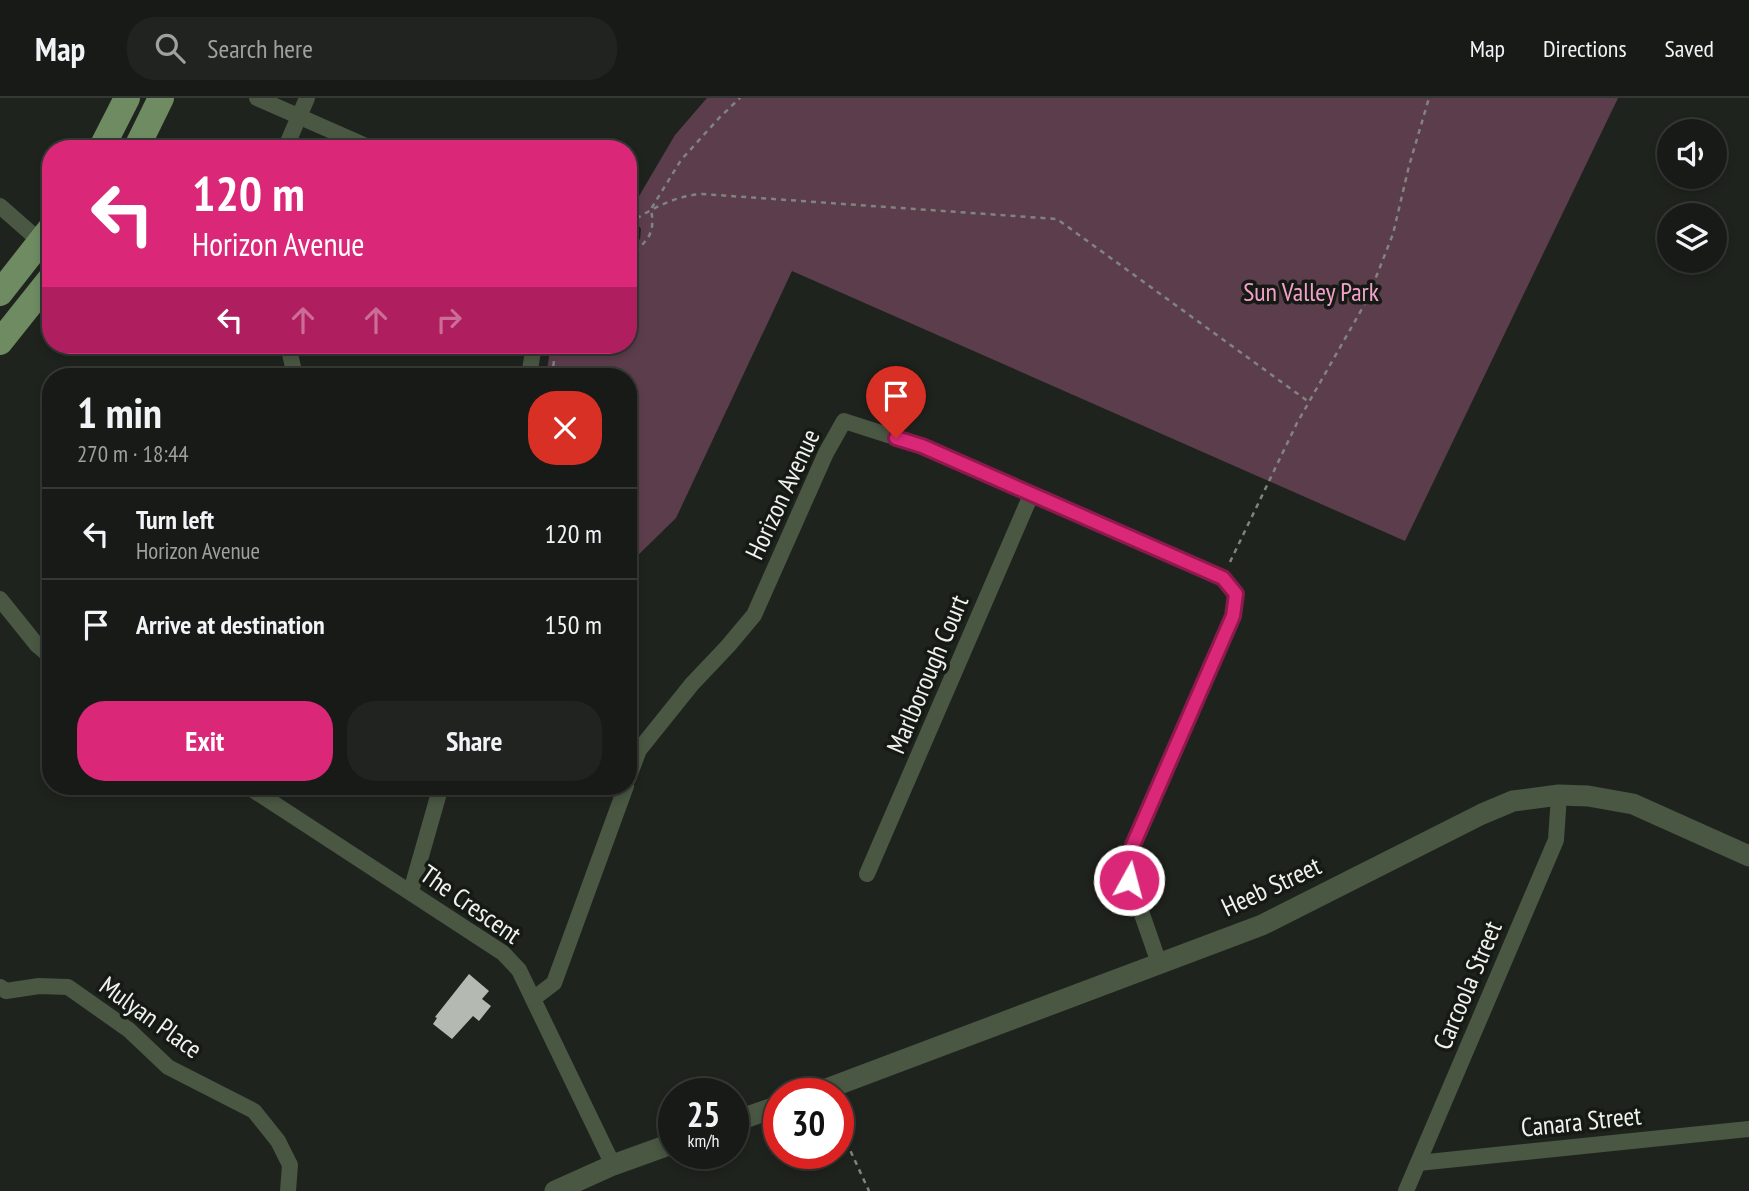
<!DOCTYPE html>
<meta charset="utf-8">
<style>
:root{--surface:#171a16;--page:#20231f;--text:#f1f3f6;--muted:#9ea1a1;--line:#363835;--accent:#db2777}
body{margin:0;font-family:"PT Sans Narrow",sans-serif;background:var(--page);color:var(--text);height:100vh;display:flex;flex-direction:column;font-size:26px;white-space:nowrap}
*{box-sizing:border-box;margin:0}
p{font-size:23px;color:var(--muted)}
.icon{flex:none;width:38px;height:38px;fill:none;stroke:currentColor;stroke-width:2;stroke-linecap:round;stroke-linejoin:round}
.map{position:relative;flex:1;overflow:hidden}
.details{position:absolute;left:42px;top:270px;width:595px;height:427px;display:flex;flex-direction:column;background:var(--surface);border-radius:28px;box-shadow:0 4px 10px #0003,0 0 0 2px var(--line)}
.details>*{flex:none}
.top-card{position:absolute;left:42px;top:42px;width:595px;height:214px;border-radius:28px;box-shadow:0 4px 10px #0003,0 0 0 2px var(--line);background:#db2777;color:#fff;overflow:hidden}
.tools{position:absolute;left:1657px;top:21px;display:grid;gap:14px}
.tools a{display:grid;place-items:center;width:70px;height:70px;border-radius:50%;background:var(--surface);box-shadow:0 4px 10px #0003,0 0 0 2px var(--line);font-size:35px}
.speed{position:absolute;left:658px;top:980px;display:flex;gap:14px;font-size:35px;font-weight:700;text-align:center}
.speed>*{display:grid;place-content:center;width:91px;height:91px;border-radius:50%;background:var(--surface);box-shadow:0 4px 10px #0003,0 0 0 2px var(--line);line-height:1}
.speed small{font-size:18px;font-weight:400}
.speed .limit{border:10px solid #d22;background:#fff;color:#111}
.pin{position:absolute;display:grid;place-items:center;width:60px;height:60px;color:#fff;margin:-72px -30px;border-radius:50% 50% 50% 0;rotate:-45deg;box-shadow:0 0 7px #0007}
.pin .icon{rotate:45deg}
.me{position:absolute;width:77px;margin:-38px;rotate:7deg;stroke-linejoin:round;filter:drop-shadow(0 0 5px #0008)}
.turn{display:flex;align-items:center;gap:24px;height:147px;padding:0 35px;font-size:32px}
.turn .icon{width:91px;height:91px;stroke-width:2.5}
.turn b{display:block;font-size:49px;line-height:60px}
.lanes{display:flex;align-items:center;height:66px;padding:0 35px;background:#0003;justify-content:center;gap:35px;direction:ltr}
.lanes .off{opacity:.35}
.round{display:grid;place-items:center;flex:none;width:74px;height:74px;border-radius:28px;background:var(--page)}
.headline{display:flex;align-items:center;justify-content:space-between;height:119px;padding:0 35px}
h1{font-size:42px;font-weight:600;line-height:52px}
.cta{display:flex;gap:14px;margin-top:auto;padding:14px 35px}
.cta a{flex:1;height:80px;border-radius:28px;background:var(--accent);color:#fff;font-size:28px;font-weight:600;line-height:80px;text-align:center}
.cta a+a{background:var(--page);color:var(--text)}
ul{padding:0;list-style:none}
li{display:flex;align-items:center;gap:21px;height:91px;padding:0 35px;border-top:2px solid var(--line)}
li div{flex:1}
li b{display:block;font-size:26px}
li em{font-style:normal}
header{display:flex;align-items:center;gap:42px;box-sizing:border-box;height:98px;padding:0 35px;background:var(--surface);border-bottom:2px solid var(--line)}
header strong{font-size:33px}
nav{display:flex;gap:38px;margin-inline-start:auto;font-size:24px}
.search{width:490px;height:63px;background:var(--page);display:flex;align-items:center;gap:18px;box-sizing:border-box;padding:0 24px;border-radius:28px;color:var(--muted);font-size:26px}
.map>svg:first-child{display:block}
.green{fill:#5c3d4c}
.building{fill:#b4bab1}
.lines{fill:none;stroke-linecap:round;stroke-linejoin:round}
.path{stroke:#80847f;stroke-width:2.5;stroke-dasharray:5 5;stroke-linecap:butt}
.minor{stroke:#495743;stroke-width:16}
.tertiary{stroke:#495743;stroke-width:21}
.primary{stroke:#6e8b62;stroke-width:26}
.route-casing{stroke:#8e194d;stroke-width:18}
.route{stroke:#db2777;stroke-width:12}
.labels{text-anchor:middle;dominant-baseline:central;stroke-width:7;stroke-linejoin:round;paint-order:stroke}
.park-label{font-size:26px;fill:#f3a0ca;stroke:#161a14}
.street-label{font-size:26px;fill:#eff2ee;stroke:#161a14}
</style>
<header>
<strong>Map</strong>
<div class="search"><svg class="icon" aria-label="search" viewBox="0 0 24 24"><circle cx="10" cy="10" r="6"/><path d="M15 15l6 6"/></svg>Search here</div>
<nav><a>Map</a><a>Directions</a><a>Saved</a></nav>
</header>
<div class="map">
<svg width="1749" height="1093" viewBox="0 0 1749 1093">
<rect width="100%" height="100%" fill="#1f231d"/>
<path class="green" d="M707,0H1618L1405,443L792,173L676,420L628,467V278H546L551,247H628V153L640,141L641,131L629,115L675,37Z"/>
<path class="building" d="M469,876L489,893L482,901L491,908L479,923L473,918L452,941L433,926L437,920L435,919Z"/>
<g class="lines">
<g class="path">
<path d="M628,126C651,111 674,98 702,96L1057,121L1309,304"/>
<path d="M628,161C646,142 656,139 651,111L681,62L720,19L740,0"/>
<path d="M552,278L556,247"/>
<path d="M1230,464L1297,325L1367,202L1393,136L1409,68L1429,0"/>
<path d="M838,1026L869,1093"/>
</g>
<g class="minor">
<path d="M257,0L373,51"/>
<path d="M285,51L307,0"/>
<path d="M0,108L41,144"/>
<path d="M288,247L295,278"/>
<path d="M529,278L534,247"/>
<path d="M0,501L37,547L51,559"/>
<path d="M628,681L639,652L692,586L728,548L754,517L826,355L844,323L922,348L1223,480L1236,497L1233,518L1133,747L1130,782L1159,865"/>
<path d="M247,688L503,855L519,872L613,1067"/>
<path d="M867,776L1031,397"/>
<path d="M411,793L441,688"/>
<path d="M0,889L6,893L39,888L68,889L129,932L168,969L254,1013L278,1043L290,1067L288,1093"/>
<path d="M533,901L554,885L626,688"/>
<path d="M1418,1065L1749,1031"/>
<path d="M1406,1093L1556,742L1559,697"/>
</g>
<g class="tertiary">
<path d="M813,996L1262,827L1482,716L1513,703L1559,697L1588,698L1633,706L1749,758"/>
<path d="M733,1024L779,1008"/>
<path d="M555,1093L613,1067L674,1045"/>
</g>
<g class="primary">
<path d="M101,51L127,0"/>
<path d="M136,51L161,0"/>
<path d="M0,195L51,130"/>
<path d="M0,244L51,180"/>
</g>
</g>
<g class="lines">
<g class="route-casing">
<path id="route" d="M896,340L922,348L1223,480L1236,496L1233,518L1133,747L1129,782"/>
</g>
<use href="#route" class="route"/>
</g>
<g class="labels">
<g class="park-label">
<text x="1311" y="193">Sun Valley Park</text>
</g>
<g class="street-label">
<text transform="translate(782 396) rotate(-65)">Horizon Avenue</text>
<text transform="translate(927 576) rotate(-67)">Marlborough Court</text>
<text transform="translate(1271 788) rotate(-25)">Heeb Street</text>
<text transform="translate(471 806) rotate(35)">The Crescent</text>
<text transform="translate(1467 887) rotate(-67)">Carcoola Street</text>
<text transform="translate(151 919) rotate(36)">Mulyan Place</text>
<text transform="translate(1581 1023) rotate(-6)">Canara Street</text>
</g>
</g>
</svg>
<div class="tools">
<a><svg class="icon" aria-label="sound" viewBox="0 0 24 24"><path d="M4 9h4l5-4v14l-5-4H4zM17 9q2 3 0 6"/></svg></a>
<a><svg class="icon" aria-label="layers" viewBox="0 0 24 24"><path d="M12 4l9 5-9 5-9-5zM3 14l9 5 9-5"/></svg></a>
</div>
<div class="speed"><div>25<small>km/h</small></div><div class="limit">30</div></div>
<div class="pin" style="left:896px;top:340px;background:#d93025"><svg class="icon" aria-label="arrive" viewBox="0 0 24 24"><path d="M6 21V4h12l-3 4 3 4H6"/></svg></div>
<svg class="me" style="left:1129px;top:782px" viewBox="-20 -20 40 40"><circle r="17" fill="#db2777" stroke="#fff" stroke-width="3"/><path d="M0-11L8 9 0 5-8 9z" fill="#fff"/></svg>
<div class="top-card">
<div class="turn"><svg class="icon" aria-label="left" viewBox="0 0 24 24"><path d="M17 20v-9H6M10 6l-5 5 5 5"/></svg><div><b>120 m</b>Horizon Avenue</div></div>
<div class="lanes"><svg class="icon" aria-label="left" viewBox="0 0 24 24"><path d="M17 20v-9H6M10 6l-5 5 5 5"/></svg><svg class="icon off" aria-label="ahead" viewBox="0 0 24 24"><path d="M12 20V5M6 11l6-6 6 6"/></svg><svg class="icon off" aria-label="ahead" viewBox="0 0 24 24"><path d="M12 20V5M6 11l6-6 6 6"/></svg><svg class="icon off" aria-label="right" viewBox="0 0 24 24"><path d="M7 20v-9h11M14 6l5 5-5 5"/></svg></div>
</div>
<section class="details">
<div class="headline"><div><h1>1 min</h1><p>270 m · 18:44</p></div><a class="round" style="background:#d93025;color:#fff"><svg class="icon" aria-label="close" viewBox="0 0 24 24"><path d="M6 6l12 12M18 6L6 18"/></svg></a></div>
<ul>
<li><svg class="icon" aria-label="left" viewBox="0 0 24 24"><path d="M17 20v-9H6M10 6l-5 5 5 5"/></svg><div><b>Turn left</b><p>Horizon Avenue</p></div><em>120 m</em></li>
<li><svg class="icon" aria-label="arrive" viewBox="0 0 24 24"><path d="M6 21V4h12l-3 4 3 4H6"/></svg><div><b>Arrive at destination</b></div><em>150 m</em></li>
</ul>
<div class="cta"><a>Exit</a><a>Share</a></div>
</section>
</div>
